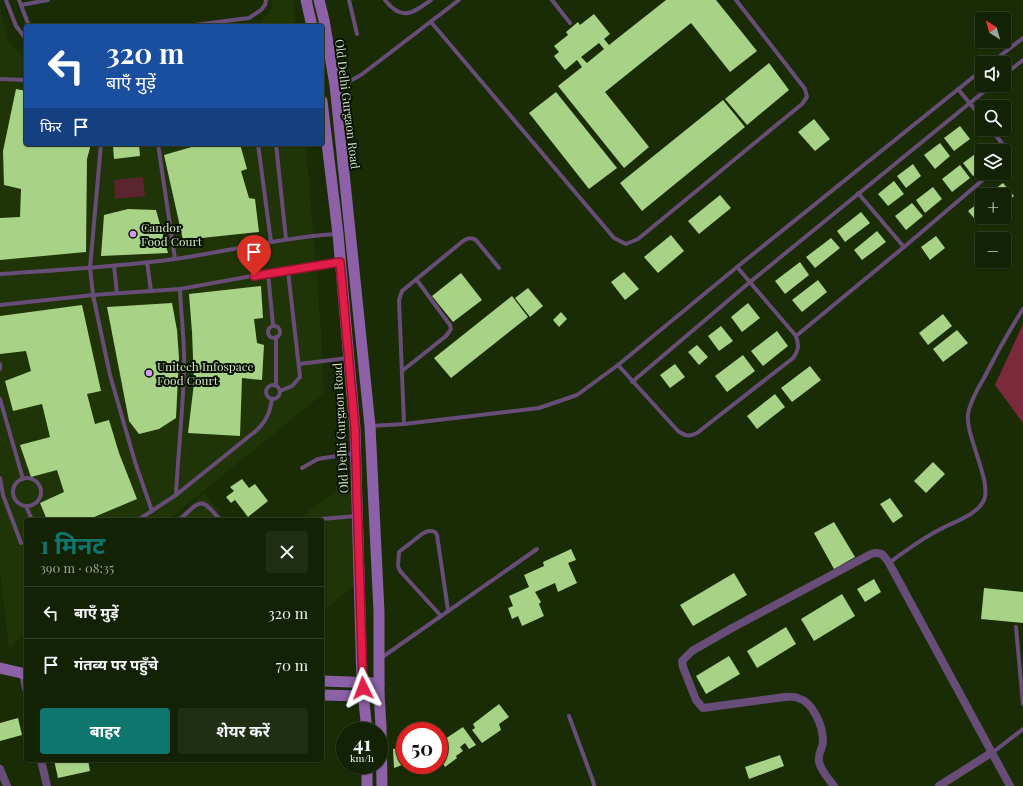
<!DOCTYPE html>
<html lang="hi">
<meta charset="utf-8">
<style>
:root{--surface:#132104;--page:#202e13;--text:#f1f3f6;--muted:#9da39a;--line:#323e26;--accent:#0f766e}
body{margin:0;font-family:"Playfair Display","Noto Sans Devanagari",serif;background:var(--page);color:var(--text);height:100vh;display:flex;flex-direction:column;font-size:15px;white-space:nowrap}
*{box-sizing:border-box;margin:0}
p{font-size:13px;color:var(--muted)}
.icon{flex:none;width:22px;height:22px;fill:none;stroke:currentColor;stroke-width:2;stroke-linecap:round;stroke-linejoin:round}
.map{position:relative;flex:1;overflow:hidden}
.sheet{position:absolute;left:24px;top:518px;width:300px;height:244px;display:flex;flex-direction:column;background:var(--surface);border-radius:4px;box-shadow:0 1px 3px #0004,0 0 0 1px var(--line)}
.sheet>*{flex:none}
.hud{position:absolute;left:24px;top:24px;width:300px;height:122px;border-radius:4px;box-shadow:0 1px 3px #0004,0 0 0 1px var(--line);background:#1a4fa0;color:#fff;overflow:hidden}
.needle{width:26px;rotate:323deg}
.buttons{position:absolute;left:975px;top:12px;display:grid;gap:8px}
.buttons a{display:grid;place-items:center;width:36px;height:36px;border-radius:4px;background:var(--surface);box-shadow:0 1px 3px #0004,0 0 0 1px var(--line);font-size:20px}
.speed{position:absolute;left:336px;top:722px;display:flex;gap:8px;font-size:20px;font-weight:700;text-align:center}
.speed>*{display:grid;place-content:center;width:52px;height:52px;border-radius:50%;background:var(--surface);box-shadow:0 1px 3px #0004,0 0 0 1px var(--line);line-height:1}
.speed small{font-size:10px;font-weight:400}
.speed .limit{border:6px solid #d22;background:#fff;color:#111}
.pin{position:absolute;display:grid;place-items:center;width:34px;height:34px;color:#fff;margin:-41px -17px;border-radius:50% 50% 50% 0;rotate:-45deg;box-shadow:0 0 4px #0007}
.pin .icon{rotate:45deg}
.me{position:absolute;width:44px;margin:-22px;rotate:357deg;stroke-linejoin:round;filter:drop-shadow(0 0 3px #0008)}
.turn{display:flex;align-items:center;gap:14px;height:84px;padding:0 16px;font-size:18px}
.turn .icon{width:52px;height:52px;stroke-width:2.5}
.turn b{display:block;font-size:28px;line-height:34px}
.then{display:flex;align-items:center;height:38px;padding:0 16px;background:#0003;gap:8px;font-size:15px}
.round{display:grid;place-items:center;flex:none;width:42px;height:42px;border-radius:4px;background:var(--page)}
.overview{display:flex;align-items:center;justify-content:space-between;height:68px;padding:0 16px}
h1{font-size:24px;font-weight:700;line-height:30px;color:var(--accent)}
.button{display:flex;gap:8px;margin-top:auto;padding:8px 16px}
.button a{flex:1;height:46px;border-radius:4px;background:var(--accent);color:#fff;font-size:16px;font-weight:700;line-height:46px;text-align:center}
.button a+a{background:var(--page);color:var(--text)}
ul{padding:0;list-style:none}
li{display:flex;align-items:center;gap:12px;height:52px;padding:0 16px;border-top:1px solid var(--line)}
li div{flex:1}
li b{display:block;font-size:15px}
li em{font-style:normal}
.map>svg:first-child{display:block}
.built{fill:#1f3407}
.green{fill:#5c242e}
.forest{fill:#7a2a3a}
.building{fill:#a8d286;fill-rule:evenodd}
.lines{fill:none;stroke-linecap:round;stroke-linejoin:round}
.lane{stroke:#684d79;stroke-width:4}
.street{stroke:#684d79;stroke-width:8}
.secondary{stroke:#8d61a8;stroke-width:11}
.route-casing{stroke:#92132f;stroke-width:10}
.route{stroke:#e11d48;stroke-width:7}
.poi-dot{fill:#d69bfa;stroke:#081201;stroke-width:1.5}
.labels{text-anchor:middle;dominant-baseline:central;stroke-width:4;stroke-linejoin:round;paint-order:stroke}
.street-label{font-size:12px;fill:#d1e1c5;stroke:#081201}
.poi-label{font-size:12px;fill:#d1e1c5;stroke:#081201;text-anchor:start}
</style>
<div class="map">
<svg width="1023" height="786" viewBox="0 0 1023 786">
<rect width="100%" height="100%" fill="#192c05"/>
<g class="built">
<path d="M272,0H293L296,26H258L272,9Z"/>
<path d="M0,7L8,41L26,59V144H306L321,329L324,393L168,520H26V634L9,648L0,573Z"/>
<path d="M349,480L357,584L322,611V520H298Z"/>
<path d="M205,493L225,520H173Z"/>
</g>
<path class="green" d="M143,177L145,196L115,199L114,180Z"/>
<path class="forest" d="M1023,324V423L995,385Z"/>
<g class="building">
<path d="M666,0H716L757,51L730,72L691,23L605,92L649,147L624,168L558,86L582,67L577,60L565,70L554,56L559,52L554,46L568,35L566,32L578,22L580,25L594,14L610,34L604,39L609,45ZM599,43L604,49L587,63L581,57Z"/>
<path d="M769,63L789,90L747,125L725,99Z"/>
<path d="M16,89L26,91V144H91L87,159L86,252L0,260V218L20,217L21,189L4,185L3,151Z"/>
<path d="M556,92L617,168L589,189L529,113Z"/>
<path d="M723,100L745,127L642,211L620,183Z"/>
<path d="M814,119L830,139L815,151L798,132Z"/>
<path d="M960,126L970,139L954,151L944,138Z"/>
<path d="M940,143L950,156L935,169L924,155Z"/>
<path d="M128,144H139L140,156L114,159L113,146Z"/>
<path d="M202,144H240L247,169L241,171L249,198L255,199L259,232L183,240L164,155Z"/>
<path d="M979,151L982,154V169L973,176L963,163Z"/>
<path d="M913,164L921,176L906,188L897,176Z"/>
<path d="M960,165L970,178L952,192L942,179Z"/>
<path d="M894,181L904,194L888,206L878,194Z"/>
<path d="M1003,183L1014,196L1004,204V195L988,194Z"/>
<path d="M933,187L942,199L925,213L916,200Z"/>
<path d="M720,195L731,208L699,234L688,221Z"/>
<path d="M982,200V217H988L979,224L968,211Z"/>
<path d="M912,203L923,216L906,230L895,216Z"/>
<path d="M128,209L156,210L168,253L101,256L104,215Z"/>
<path d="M861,212L870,223L845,242L837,231Z"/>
<path d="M877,231L886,242L862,260L854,250Z"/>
<path d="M671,235L684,251L658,273L644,257Z"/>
<path d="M936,236L945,248L930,260L921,247Z"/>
<path d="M831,238L840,248L815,268L806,257Z"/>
<path d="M800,262L809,275L785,294L775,281Z"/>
<path d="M624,272L639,289L625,300L611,282Z"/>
<path d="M461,273L482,300L453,322L432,296Z"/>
<path d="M818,280L827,292L802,312L792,300Z"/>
<path d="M261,286L263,318L254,319L257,343L264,345L262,380L242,378L240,436L188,433L194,383L192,332L189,294Z"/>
<path d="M528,288L543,306L530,317L515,298Z"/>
<path d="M512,296L528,317L451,378L434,358Z"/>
<path d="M172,303L177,330L179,358L176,418L159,429L139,434L129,421L107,307Z"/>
<path d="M748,303L760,318L742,332L731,317Z"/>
<path d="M82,305L101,391L87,394L95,424L109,420L119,453L137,499L87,520H47L40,503L64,492L57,470L31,477L20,445L50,437L42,404L13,411L5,381L31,371L26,351L0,354V316Z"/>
<path d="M561,312L567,319L559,327L553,320Z"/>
<path d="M943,314L952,326L928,345L919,333Z"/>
<path d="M721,326L733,341L719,351L708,336Z"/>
<path d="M957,330L968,343L943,362L933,349Z"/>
<path d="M777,331L788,346L763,366L751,351Z"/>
<path d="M697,345L708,357L699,365L688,352Z"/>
<path d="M743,355L755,371L727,392L715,376Z"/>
<path d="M675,364L685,377L670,388L660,375Z"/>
<path d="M810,366L821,380L792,402L781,388Z"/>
<path d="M775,394L785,407L757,429L747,416Z"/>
<path d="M933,462L945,474L926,493L914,481Z"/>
<path d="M242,479L249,488L255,484L268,501L248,517L235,500L231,503L226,497L234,491L230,487Z"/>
<path d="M890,498L903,516L893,523L880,504Z"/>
<path d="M834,522L855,557L834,569L814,533Z"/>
<path d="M571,549L576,560L568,563L577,583L558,592L555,583L535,592L541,602L539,604L544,616L522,626L518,616L512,619L508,608L513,606L509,596L529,587L524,575L544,566L543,562Z"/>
<path d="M734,573L747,595L693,626L680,605Z"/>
<path d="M874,579L881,592L865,602L857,589Z"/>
<path d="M984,588L1023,592V623L981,619Z"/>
<path d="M842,594L855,616L814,641L801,619Z"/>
<path d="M786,627L796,644L757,668L747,651Z"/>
<path d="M729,656L740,674L706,694L696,676Z"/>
<path d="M499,704L509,717L499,724L501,730L482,743L472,730L475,728L473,724Z"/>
<path d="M18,718L22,735L0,741V723Z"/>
<path d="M463,727L476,745L469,749L465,743L460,747L463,751L456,756L457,758L445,767L441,760L439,762V749L445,744L442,741Z"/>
<path d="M401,748L405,755V764L394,768L393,749Z"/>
<path d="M780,755L784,766L749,779L745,767Z"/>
<path d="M54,760H88L90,771L58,778Z"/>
</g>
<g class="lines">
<g class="lane">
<path d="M6,0L16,26L26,39"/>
<path d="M19,0L29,26"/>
<path d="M349,0L357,34"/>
<path d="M385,0C402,22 413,13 431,0"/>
<path d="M552,0L570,23"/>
<path d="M21,5L48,0"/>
<path d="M431,22L614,238L626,244L638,239L802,104L807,97L805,89L736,0"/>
<path d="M187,26L249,18L261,10L265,5L266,0"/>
<path d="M991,63L1023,38"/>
<path d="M1004,75L1023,60"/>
<path d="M0,79L26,80"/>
<path d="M336,85L350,81L361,75L459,0"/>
<path d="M958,89L982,118"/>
<path d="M991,129L1007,150L1008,155L1004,162"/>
<path d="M101,144L90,268L93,295L110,375L135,462L152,511"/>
<path d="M158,144L175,259"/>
<path d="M258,144L271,242"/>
<path d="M276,144L286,239"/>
<path d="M858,193L904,247"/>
<path d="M147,262L151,291"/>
<path d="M114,266L117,293"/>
<path d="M0,274C58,270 117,267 175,259C230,251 283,237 337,234"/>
<path d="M0,305L93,295L180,289L268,273"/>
<path d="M273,325L268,273L339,262"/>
<circle cx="274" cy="332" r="6"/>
<path d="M796,336L904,247L991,173"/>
<path d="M0,364V369"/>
<path d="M299,364L348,358"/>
<path d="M618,365L678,431C685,436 689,437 697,433L793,358C799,350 799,345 796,336L737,267"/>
<path d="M402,371L446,336L451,329L450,325L416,279"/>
<path d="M632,382L750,282L992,85"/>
<circle cx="273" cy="392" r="7"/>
<path d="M276,386V337"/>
<path d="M280,391L292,386L300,377L288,271"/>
<path d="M0,399L23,479"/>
<path d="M404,424L399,300L402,291L463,241C468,238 471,237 476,240L499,268"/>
<path d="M370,426L404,424L539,408L577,395L618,365L737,267L982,70"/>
<path d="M302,468L318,459L355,453"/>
<path d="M0,478L3,495L21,543"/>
<circle cx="27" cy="492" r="14"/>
<path d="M176,495C178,453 183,411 184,369C185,343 181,316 180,289"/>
<path d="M26,506L32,520"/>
<path d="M138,520L176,495L257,430C267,420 270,412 272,399"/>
<path d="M179,520C201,501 200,495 220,520"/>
<path d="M309,520L357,516"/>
<path d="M889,563C905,551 920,540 937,531C952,522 974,517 983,502C994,485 965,436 968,414C970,402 978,388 984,378C996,354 1009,331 1023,309"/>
<path d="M441,616L400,571L398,566L399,552L422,534C426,531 430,530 435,532L437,535L448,610"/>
<path d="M1016,627L1023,704"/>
<path d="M381,658L537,549"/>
<path d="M569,716L593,781L594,786"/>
<path d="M992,753L1023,729"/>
</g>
<g class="street">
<path d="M23,673L26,689"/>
<path d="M41,760L47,786"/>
<path d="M0,769L7,786"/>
<path d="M834,786C829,779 821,771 819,762C817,755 823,748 823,741C823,726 813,702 798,698C794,696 789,697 785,697L703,708L696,700L683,667L682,661L692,651L732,628L871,554C881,551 883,554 889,563L1010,786"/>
<path d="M939,786L991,753"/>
</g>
<g class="secondary">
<path d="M306,0L312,26"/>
<path d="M319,0L324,20L335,85L370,426L379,612V695L381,726L382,786"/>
<path d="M322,101L338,234L355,429L362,682L367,731"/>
<path d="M0,668L26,674"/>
<path d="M322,681L379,683"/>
<path d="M322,695L363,696L379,695"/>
<path d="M367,786V765"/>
</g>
</g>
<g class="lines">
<g class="route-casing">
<path id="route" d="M254,276L340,262L355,429L363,688"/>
</g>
<use href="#route" class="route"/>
</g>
<g class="poi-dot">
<circle cx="133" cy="234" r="4"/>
<circle cx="149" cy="373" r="4"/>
</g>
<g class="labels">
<g class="street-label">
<text transform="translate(348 104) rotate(83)">Old Delhi Gurgaon Road</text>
<text transform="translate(340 428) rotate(-93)">Old Delhi Gurgaon Road</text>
</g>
<g class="poi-label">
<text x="141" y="227">Candor<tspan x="141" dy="14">Food Court</tspan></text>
<text x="157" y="366">Unitech Infospace<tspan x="157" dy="14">Food Court</tspan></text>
</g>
</g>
</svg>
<div class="buttons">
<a><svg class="needle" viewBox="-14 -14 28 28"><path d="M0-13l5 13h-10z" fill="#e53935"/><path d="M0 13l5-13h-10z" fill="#9da39a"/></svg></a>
<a><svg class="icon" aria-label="sound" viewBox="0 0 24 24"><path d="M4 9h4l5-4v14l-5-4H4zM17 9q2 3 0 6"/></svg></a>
<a><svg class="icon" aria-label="search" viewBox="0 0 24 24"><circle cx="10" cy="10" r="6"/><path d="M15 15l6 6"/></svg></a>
<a><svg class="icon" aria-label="layers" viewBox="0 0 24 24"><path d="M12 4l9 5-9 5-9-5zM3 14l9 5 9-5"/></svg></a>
<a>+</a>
<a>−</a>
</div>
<div class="speed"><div>41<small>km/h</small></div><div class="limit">50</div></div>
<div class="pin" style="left:254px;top:276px;background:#d93025"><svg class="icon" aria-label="arrive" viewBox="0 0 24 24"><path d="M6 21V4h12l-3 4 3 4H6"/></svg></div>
<svg class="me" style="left:363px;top:688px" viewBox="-20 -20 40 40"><path d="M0-17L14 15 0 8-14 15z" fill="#e11d48" stroke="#fff" stroke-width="4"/></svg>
<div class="hud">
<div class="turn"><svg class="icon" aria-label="left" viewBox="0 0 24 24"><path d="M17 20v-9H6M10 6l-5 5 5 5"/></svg><div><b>320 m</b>बाएँ मुड़ें</div></div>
<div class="then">फिर<svg class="icon" aria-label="arrive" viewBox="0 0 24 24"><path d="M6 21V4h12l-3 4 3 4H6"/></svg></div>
</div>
<section class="sheet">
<div class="overview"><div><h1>1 मिनट</h1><p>390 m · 08:35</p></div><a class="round"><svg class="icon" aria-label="close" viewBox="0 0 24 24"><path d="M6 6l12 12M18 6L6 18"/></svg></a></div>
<ul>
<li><svg class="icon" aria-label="left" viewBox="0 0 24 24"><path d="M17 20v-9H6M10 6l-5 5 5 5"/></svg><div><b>बाएँ मुड़ें</b></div><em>320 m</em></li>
<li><svg class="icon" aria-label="arrive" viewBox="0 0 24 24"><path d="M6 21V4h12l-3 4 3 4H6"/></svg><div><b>गंतव्य पर पहुँचे</b></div><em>70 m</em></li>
</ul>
<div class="button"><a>बाहर</a><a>शेयर करें</a></div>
</section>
</div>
